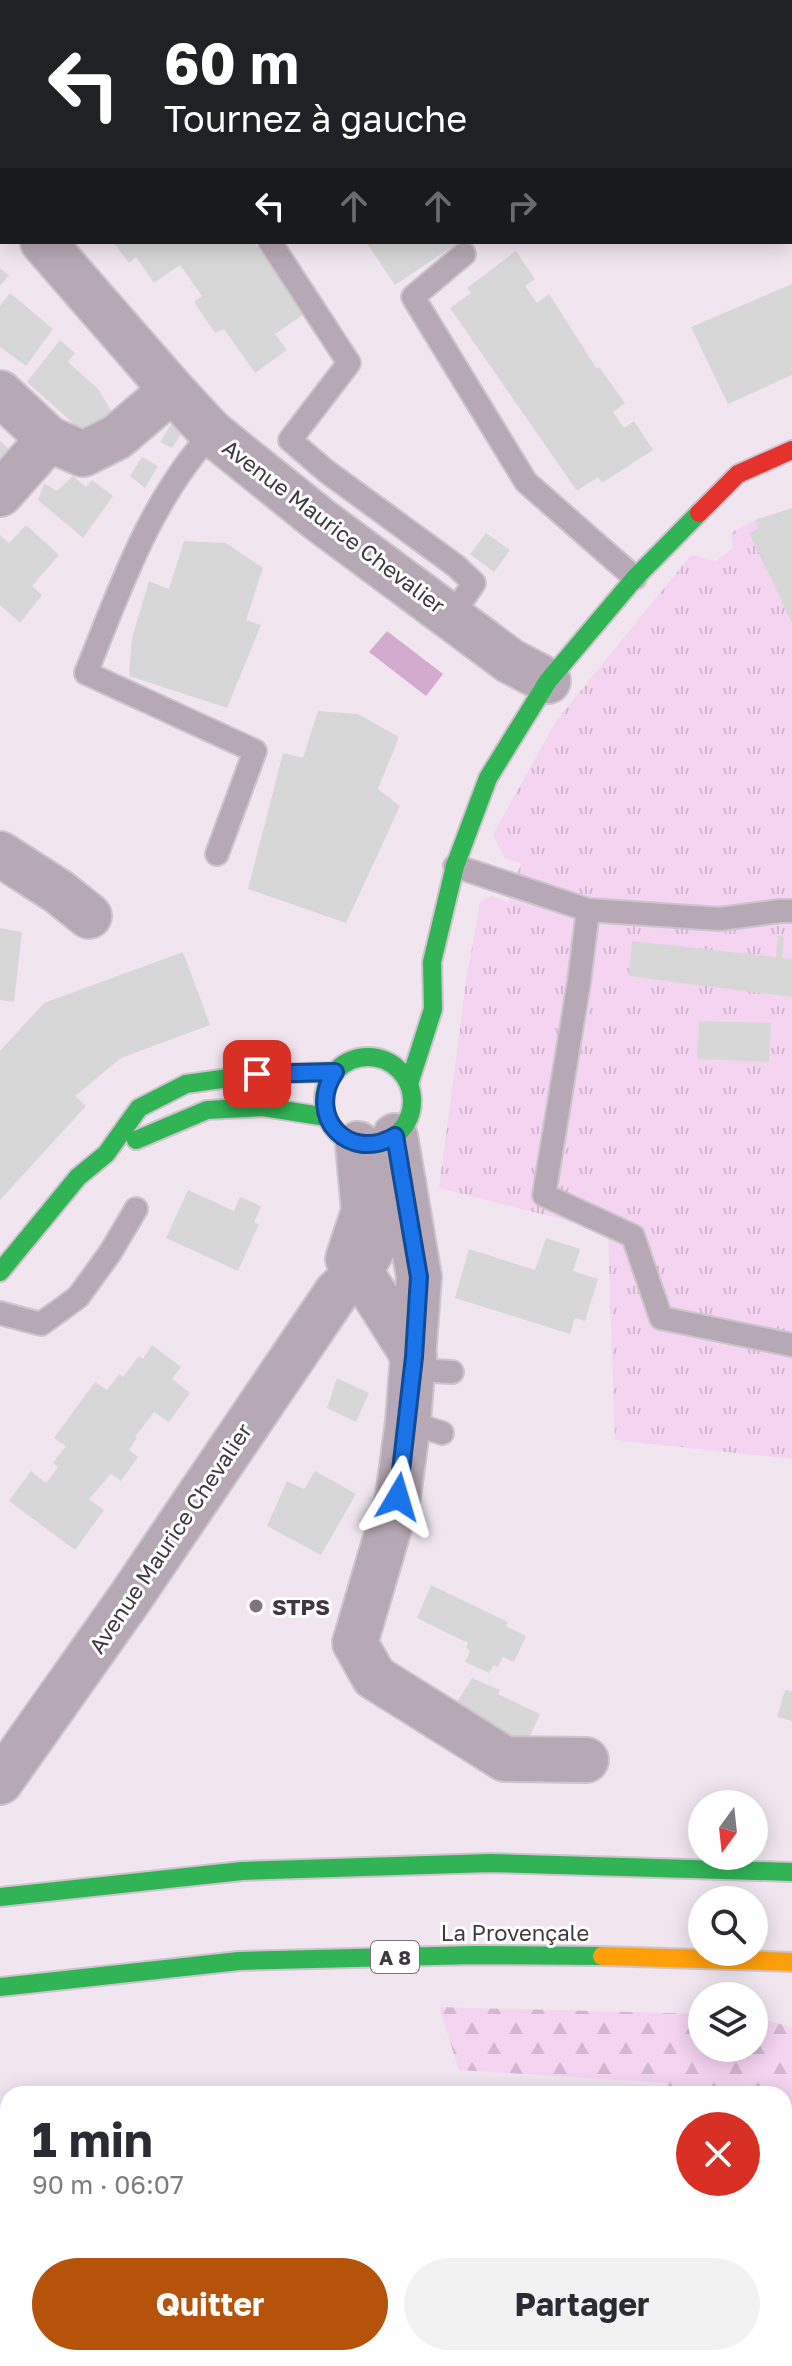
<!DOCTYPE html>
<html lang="fr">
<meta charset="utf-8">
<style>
:root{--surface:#fff;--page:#f2f2f3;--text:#2b2b33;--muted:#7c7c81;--accent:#b45309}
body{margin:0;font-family:"Golos Text",sans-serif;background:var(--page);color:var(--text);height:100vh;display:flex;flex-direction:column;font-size:30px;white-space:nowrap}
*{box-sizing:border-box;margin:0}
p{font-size:26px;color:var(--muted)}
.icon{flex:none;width:44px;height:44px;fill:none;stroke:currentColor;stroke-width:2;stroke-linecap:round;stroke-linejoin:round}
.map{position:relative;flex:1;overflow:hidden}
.drawer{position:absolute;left:0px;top:2086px;width:792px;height:280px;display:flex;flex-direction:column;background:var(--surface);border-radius:24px 24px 0 0;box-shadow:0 4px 20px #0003}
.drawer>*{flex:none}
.banner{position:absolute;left:0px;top:0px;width:792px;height:244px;box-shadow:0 4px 20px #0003;background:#202124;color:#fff;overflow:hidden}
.needle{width:52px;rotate:195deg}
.tools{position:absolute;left:688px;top:1790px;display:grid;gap:16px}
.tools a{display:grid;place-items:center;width:80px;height:80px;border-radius:50%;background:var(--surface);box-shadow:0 4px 20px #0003;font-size:40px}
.pin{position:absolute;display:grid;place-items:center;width:68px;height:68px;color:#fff;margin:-34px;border-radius:16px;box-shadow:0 4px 12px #0006}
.me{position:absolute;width:88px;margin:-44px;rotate:7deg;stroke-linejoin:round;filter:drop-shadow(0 0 6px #0008)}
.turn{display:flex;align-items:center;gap:28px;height:168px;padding:0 32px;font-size:36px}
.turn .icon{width:104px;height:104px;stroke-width:2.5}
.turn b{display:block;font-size:56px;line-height:68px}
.lanes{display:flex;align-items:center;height:76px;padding:0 32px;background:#0003;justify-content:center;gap:40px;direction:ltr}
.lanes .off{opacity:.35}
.round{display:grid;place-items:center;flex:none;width:84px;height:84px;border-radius:42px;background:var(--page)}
.headline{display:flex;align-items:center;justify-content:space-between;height:136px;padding:0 32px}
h1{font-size:48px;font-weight:700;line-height:60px}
.cta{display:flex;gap:16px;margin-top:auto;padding:16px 32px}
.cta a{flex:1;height:92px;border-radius:48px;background:var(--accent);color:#fff;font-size:32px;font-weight:700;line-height:92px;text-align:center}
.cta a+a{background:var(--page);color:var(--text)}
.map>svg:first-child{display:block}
.forest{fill:url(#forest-firs)}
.park{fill:url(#park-tufts)}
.pitch{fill:#f4d4f1}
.water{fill:#d2abce}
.building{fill:#d8d7d8}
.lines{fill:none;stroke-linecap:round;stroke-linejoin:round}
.lane-casing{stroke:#cdc4cc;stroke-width:26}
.street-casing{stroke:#cdc4cc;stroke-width:48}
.fast-casing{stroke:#cdc4cc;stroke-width:22}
.slow-casing{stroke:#cdc4cc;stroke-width:22}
.jam-casing{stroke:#cdc4cc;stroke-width:22}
.lane{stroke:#b6a8b4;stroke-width:22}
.street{stroke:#b6a8b4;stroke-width:44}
.fast{stroke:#30b455;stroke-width:18}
.slow{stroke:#ff9f0a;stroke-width:18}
.jam{stroke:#e5322d;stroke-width:18}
.route-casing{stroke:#114b97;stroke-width:20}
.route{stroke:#1a73e8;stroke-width:14}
.poi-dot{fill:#7e757d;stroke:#fff;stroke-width:3}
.labels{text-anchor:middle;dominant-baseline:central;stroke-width:6;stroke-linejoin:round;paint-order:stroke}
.shield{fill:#fff;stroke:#797479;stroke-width:2}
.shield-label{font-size:20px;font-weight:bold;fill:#40383f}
.street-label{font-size:22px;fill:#40383f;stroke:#fff}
.poi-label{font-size:22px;font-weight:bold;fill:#40383f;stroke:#fff;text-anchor:start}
</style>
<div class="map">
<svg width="792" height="2366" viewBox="0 0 792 2366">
<defs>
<pattern id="forest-firs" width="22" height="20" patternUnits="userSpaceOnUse" patternTransform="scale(2)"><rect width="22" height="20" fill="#f4d4f1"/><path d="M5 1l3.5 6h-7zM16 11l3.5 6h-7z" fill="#d2b7d0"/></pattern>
<pattern id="park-tufts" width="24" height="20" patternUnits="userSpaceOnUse" patternTransform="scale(2)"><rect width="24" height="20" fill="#f4d4f1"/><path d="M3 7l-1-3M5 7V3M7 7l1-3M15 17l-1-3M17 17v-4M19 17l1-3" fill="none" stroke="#d2b7d0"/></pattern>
</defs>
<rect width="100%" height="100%" fill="#f1e6f0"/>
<path class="forest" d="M439,2007L702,2014V2048H754V2017L792,2027V2242L784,2236V2094H667V2083L459,2070Z"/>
<path class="park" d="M792,508V1459L615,1440L608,1231L439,1188L466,982L480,902L492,896L508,902L521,863L505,859L493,835L556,721L691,555L716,561L733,548L731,533L755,520Z"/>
<path class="pitch" d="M162,0H792V173H790V2H167Z"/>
<path class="water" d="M387,631L443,674L426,696L369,652Z"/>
<g class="building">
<path d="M113,242H254L304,314L275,334L287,350L255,373L224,329L215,333L194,302L202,296L180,265L154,283L136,257L129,263Z"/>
<path d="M366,242H459L395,285Z"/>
<path d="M516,251L535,279L525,286L537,303L549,294L597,369L599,367L625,403L613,412L624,428L634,421L653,450L602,483L598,477L577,491L450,308L471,293L467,288Z"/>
<path d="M0,268L9,275L0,286Z"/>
<path d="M792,284V375L728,404L691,327Z"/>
<path d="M10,293L53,329L26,366L0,347V306Z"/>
<path d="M60,340L75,353L68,362L99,390L114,416L92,440L27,382Z"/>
<path d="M176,416L188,423L172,448L160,442Z"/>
<path d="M0,441L13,453L0,469Z"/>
<path d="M142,457L158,466L145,488L130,476Z"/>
<path d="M73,476L86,487L92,480L113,496L83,538L38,500L44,483L57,491Z"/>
<path d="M792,508V623L749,533L758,529L755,520Z"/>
<path d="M26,525L59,555L32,586L42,595L20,623L0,605V535L9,543Z"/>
<path d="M486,533L510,550L494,572L470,554Z"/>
<path d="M184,541L226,543L263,568L246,620L261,625L227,708L129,676L132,638L149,581L169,589Z"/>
<path d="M318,711L358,714L399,737L378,789L400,806L346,923L248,889L283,753L303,758Z"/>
<path d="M0,928L22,932L14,1002L0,1000Z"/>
<path d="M778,936L784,937L782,958L792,959V997L629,976L632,941L776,957Z"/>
<path d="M183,952L210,1025L121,1058L75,1096L86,1106L0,1200V1051L44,1003Z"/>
<path d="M699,1021L771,1023L769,1062L697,1059Z"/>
<path d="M188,1190L234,1211L240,1197L261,1206L254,1223L259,1224L238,1271L166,1238Z"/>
<path d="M546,1238L580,1249L573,1271L598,1279L585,1321L575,1318L570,1334L455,1298L469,1249L535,1270Z"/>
<path d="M152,1345L181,1367L172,1379L190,1393L169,1422L154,1412L135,1437L137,1438L129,1450L138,1457L121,1481L111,1474L89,1499L104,1510L75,1550L9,1501L31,1471L46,1483L58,1467L53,1463L66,1446L54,1438L95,1382L107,1390L119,1374L123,1377L139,1356L143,1359Z"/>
<path d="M337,1378L369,1393L356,1422L327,1408Z"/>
<path d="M315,1471L356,1494L321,1555L267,1526L287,1481L304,1489Z"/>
<path d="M431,1585L508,1622L506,1626L526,1636L514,1662L503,1657L498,1667L494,1665L489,1673L465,1662L470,1651L466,1648L468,1643L417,1618Z"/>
<path d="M472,1678L500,1690L498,1694L540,1714L524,1749L454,1707Z"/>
<path d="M785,1690L792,1691V1721L777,1717Z"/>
<path d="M784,2268L792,2275V2295L785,2319Z"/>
<path d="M358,2358H430V2366H359Z"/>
<path d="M686,2358H768L765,2366H683Z"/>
</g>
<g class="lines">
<g class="lane-casing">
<g id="lane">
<path d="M270,242L349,363L290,440L326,471L456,566L474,583L452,616"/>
<path d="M464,254L413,297L526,482L635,578"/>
<path d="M212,433C150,500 120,589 86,673L255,751L217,854"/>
<path d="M455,866L588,910L720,919L780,911H792"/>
<path d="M588,910L579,982L544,1195L633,1236L661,1318L792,1345"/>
<path d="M0,1313L41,1324L78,1297L110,1253L136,1209"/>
<path d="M413,1370L452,1372"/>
<path d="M408,1422L442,1433"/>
<path d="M0,2274L8,2289"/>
<path d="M43,2358L48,2366"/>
<path d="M657,2366L660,2358"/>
</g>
</g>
<g class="street-casing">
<g id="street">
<path d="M0,205L2,206"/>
<path d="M43,242L172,390L212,433L320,520L510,661L548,681"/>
<path d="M0,393L49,439L83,454L117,437L172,390"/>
<path d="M0,494L49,439"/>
<path d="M0,854L59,892L89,916"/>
<path d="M403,1182L419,1277L408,1422L398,1497L355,1643L374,1677L505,1759L586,1760"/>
<path d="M348,1259L364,1211L358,1144"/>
<path d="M360,1271L414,1357"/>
<path d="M0,1782L130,1598L337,1292L360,1271L390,1218L403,1182L395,1136"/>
<path d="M0,2135H8"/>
</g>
</g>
<g class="fast-casing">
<g id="fast">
<circle cx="368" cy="1101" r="44"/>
<path d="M409,1084L433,1009L432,962L455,866L488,778L548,681L635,578L699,513"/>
<path d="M136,1140L207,1110L263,1107L327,1117"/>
<path d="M0,1272L78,1177L106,1154L139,1108L186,1084L257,1074L335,1072"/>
<path d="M0,1897L242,1871L490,1863L792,1872"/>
<path d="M0,1987L239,1961L475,1955L602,1956"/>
</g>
</g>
<g class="slow-casing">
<path id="slow" d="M602,1956L792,1962"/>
</g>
<g class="jam-casing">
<path id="jam" d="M699,513L738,474L792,450"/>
</g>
<use href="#lane" class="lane"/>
<use href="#street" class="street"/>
<use href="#fast" class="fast"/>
<use href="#slow" class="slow"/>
<use href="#jam" class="jam"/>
</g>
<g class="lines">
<g class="route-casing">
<path id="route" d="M257,1074L335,1072C305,1117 349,1163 395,1136L419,1277L414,1357L398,1497"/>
</g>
<use href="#route" class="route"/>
</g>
<circle class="poi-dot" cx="256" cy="1606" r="8"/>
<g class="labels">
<rect class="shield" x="371" y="1941" width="48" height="32" rx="6"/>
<g class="shield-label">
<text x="395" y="1957">A 8</text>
</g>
<g class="street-label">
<text transform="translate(334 526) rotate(37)">Avenue Maurice Chevalier</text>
<text transform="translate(170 1538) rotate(-56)">Avenue Maurice Chevalier</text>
<text x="515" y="1932">La Provençale</text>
</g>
<g class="poi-label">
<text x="272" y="1606">STPS</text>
</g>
</g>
</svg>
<div class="tools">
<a><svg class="needle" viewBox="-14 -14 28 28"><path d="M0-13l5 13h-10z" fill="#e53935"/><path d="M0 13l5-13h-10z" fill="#7c7c81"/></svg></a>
<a><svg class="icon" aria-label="search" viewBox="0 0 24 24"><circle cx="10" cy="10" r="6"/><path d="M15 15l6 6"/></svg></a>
<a><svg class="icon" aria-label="layers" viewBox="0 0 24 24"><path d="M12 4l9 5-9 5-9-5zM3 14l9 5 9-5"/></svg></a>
</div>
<div class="pin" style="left:257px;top:1074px;background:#d93025"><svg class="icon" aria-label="arrive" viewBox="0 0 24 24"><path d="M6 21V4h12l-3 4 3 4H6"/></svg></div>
<svg class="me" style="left:398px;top:1497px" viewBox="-20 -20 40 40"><path d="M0-17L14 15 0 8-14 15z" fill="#1a73e8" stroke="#fff" stroke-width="4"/></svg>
<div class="banner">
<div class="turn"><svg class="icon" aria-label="left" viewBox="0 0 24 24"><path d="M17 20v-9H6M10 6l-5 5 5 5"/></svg><div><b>60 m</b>Tournez à gauche</div></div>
<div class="lanes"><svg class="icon" aria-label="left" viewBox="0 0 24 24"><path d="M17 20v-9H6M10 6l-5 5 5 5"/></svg><svg class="icon off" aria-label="ahead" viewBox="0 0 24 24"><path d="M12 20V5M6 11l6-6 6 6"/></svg><svg class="icon off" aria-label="ahead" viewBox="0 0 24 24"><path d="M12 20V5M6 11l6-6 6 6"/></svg><svg class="icon off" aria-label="right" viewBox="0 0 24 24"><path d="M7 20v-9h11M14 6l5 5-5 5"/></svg></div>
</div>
<section class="drawer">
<div class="headline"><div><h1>1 min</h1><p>90 m · 06:07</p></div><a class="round" style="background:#d93025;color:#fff"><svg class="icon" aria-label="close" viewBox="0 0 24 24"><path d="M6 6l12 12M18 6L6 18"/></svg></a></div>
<div class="cta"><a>Quitter</a><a>Partager</a></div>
</section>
</div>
